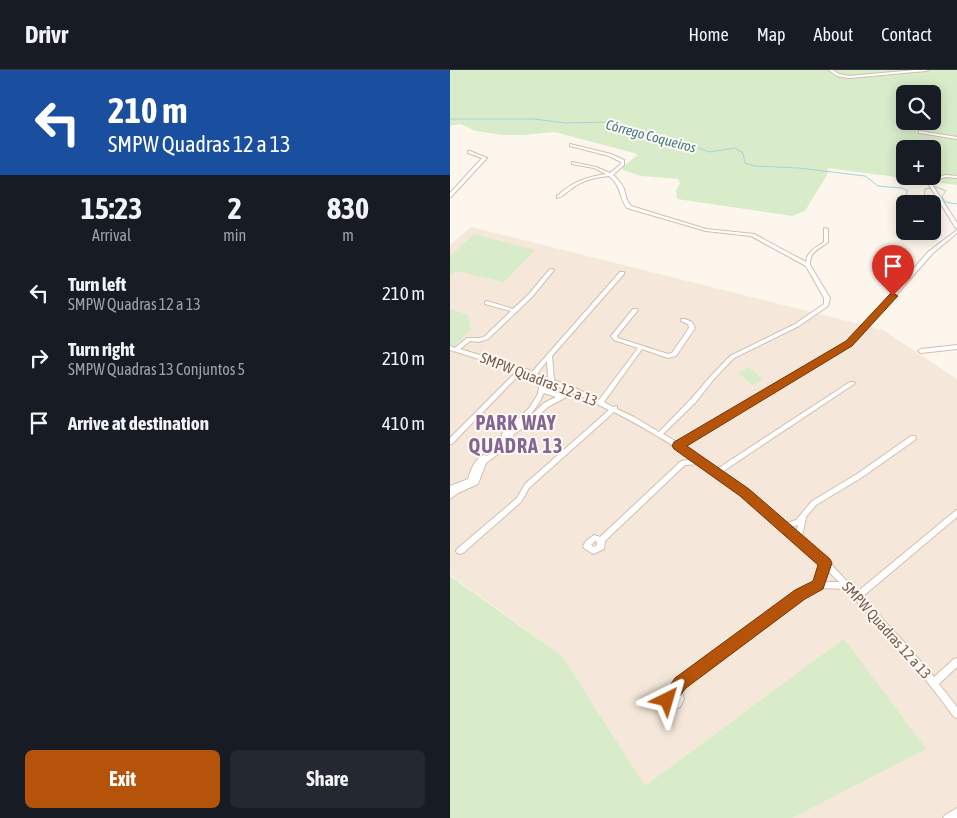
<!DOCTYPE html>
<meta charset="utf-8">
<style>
:root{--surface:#171b24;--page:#242831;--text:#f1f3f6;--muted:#9ea1a6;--line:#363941;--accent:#b45309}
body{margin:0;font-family:"Asap Condensed",sans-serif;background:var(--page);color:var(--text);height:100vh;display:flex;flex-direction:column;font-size:19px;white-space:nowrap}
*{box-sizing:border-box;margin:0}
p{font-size:16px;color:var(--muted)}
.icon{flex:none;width:28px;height:28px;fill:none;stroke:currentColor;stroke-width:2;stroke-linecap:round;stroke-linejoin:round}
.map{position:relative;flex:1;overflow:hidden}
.drawer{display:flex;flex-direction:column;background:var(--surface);width:450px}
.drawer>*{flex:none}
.hud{background:#1a4fa0;color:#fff;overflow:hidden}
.controls{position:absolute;left:446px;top:15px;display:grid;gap:10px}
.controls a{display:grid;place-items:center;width:45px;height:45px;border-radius:8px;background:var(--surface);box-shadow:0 2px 12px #0003;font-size:25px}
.pin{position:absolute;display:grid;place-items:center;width:42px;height:42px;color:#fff;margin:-51px -21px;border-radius:50% 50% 50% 0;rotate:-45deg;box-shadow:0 0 5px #0007}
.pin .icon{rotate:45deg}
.me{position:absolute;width:55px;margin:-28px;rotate:40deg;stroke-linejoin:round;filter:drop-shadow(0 0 4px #0008)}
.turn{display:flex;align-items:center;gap:18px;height:105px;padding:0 25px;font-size:22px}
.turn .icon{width:65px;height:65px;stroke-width:2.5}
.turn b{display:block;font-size:35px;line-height:42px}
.eta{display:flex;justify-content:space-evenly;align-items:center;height:85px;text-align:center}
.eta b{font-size:30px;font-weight:700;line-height:35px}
.action{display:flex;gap:10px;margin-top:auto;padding:10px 25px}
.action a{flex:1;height:58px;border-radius:8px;background:var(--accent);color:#fff;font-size:20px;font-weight:700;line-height:58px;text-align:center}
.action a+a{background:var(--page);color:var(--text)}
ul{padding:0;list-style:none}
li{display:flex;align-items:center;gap:15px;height:65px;padding:0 25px}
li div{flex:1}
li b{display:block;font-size:19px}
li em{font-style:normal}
header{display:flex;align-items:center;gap:30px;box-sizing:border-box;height:70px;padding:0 25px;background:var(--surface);border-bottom:1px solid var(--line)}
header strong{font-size:24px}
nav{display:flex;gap:28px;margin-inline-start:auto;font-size:18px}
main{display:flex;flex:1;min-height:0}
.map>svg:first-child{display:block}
.residential{fill:#f5e8da}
.green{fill:#d8ecc9;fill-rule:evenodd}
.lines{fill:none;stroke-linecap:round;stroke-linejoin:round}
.stream{stroke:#a5d3da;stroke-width:1}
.minor-casing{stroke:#d1beb0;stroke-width:2}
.minor{fill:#fff;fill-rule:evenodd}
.route{fill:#b45309;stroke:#753606}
.labels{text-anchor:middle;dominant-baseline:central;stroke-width:4;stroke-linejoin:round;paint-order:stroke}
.far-water-label{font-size:14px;font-style:italic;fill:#437c86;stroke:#fffaf3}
.street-label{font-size:15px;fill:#7a5c4d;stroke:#fffaf3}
.district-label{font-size:20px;font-weight:bold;letter-spacing:1px;fill:#846695;stroke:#fffaf3}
</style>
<header>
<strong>Drivr</strong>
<nav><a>Home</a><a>Map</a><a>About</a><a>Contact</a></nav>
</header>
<main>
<section class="drawer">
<div class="hud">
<div class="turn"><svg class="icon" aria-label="left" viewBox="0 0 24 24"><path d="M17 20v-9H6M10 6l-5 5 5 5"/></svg><div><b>210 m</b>SMPW Quadras 12 a 13</div></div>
</div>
<div class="eta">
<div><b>15:23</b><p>Arrival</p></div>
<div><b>2</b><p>min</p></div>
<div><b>830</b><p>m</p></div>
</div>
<ul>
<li><svg class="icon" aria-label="left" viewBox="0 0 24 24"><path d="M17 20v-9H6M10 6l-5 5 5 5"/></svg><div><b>Turn left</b><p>SMPW Quadras 12 a 13</p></div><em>210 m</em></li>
<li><svg class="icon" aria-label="right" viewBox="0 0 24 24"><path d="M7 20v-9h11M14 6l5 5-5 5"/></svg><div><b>Turn right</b><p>SMPW Quadras 13 Conjuntos 5</p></div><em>210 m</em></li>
<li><svg class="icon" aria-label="arrive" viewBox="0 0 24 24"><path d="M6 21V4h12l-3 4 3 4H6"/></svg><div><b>Arrive at destination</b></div><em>410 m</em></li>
</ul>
<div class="action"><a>Exit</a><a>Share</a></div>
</section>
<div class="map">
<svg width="507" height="748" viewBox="0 0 507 748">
<rect width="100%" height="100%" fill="#fdf6ec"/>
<path class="residential" d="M21,157L433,260L507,309V748H215L113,587L0,505V175Z"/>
<g class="green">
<path d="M0,0H507V115L378,98L377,105L355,141L342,146L227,129L226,121L230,113L228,109L191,106L173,100L172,97L188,85L184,83L105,62L74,65H52L26,61L10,54L0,56ZM455,24H482V51H455ZM455,79H482V106H455Z"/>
<path d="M24,164L85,180L54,212L6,201L0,206V186Z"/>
<path d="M0,239L18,245L21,259L3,278H0Z"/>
<path d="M299,297L313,309L303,315L288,303Z"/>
<path d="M0,506L113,587L195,716L394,569L476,679L342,748H0Z"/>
</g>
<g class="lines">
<g class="stream">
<path d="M0,49H84L116,53L160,52L215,71L244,76L259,82L285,78L293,83L295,93L305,96L349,98L415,106L428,116L452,118L458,121L454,128L456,133L461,134"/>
<path d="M464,134L474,132L475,119L486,117L496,121L492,126L495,132L507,134"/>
</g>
<g class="minor-casing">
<g id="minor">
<path d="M379,0H383L389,4L399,6L465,0H478L476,1L399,8L387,6Z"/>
<path d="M469,61L507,67V69L470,63H469Z"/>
<path d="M120,74L161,84L174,90V95L163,105C168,109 171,113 174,119C176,125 176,131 181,136L256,159L304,164L356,192C357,181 366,178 374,172V158L378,159V172C369,180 360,180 360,195L380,228L378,236L349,256L284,288L264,309L245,333L213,364L227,372L401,270L478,182L507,160V163L482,184L405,272L232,375L267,399L400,312H404L405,313L404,314L272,402L290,415L336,453L346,450L362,431L407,404L461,366H465L466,368L465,370L411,408L366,435L356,447L352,467L378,491L407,522L505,441L507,440V447L412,527L453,571L484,607L504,589L507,588V597L489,614L507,637V648L504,647C471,601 433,560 395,519L370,518L353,526L233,616L230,621L232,623L234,629L230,637L223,640L216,637L212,630C214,622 215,623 221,619C223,617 225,613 227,610L347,522L366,513L371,494L334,460L285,419L250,394L235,395L155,471L154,479L143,484L134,478L133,476L136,471L144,465L150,467L231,391L243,389C219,372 191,356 164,342L79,418L71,432L13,483L10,484L7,483L6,481L7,479L67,428L75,414L159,340L124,323L98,337L79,354L64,364L59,376L36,393L28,414L8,423L0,429V422L1,421L0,422V416L18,409C22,398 23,391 34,385L37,386L45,380L43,378L50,371L54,359L68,349L80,337L88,324L90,309L76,304L67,307L2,374H0V368L63,305L70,302L0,280V276L5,278L17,268H29L34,267L61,241L35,234V232L37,231L63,239L78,225L100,199H102L104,200L82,227L38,269L29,272L20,271L10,279L76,299L79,300L82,302L170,202H174V204L102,286L104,310L127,319L149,330L188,278L164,270L161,266L183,239H187L188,240L167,266L168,268L218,284L222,283L239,258L238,254L231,251V249H235L242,252L245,258L226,286L218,288L192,279L154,332L163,337L167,336V339L184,347L209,362L241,329L260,307L280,286L345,254L374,234V228L356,196L301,166L256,161L177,138C169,127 171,115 159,106C148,107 137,109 127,115C120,118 114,127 107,128V126C122,112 136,107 156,104L144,98L122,94V92L146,97L160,103L171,94V92L159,86L120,76ZM97,291L98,308L95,306L87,304ZM96,312L119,321L111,325L95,318ZM94,323L106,327L94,333L78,348L89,333ZM348,455L346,462L341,457ZM145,471L147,472V475L144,477L141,475ZM377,500L389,512H374ZM222,627H224L225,628L224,631L221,630Z"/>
<path d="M18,81H20L37,88L1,127H0V123L32,88L18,83Z"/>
<path d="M496,105L507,106V108L496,107L480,111L507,153V158L505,157L476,110Z"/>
<path d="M507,275V279L471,283L468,281L471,279Z"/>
<path d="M507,738V748H493L495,745Z"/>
</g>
</g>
<use href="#minor" class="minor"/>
</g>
<path class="route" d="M443,223L448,226L446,228L402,276L237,376L299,419L380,489L382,493L373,519L355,529L236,618L229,627L224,630L222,635L217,638L212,635L209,630L213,620L219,617L225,608L345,520L363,511L368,495L290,426L224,379L222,376L224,372L396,271L440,224Z"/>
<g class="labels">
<g class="far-water-label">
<text transform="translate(201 66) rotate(15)">Córrego Coqueiros</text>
</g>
<g class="street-label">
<text transform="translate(89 309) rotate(21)">SMPW Quadras 12 a 13</text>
<text transform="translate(437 560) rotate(48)">SMPW Quadras 12 a 13</text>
</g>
<g class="district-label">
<text x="66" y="352">PARK WAY<tspan x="66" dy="23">QUADRA 13</tspan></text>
</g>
</g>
</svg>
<div class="controls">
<a><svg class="icon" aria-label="search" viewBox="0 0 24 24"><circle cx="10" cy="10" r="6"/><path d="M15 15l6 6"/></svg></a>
<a>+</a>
<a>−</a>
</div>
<div class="pin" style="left:443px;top:226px;background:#d93025"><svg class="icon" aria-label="arrive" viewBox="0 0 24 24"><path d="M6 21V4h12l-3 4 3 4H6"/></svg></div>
<svg class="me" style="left:217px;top:630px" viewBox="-20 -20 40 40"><path d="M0-17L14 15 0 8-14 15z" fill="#b45309" stroke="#fff" stroke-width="4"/></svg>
</div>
</main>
